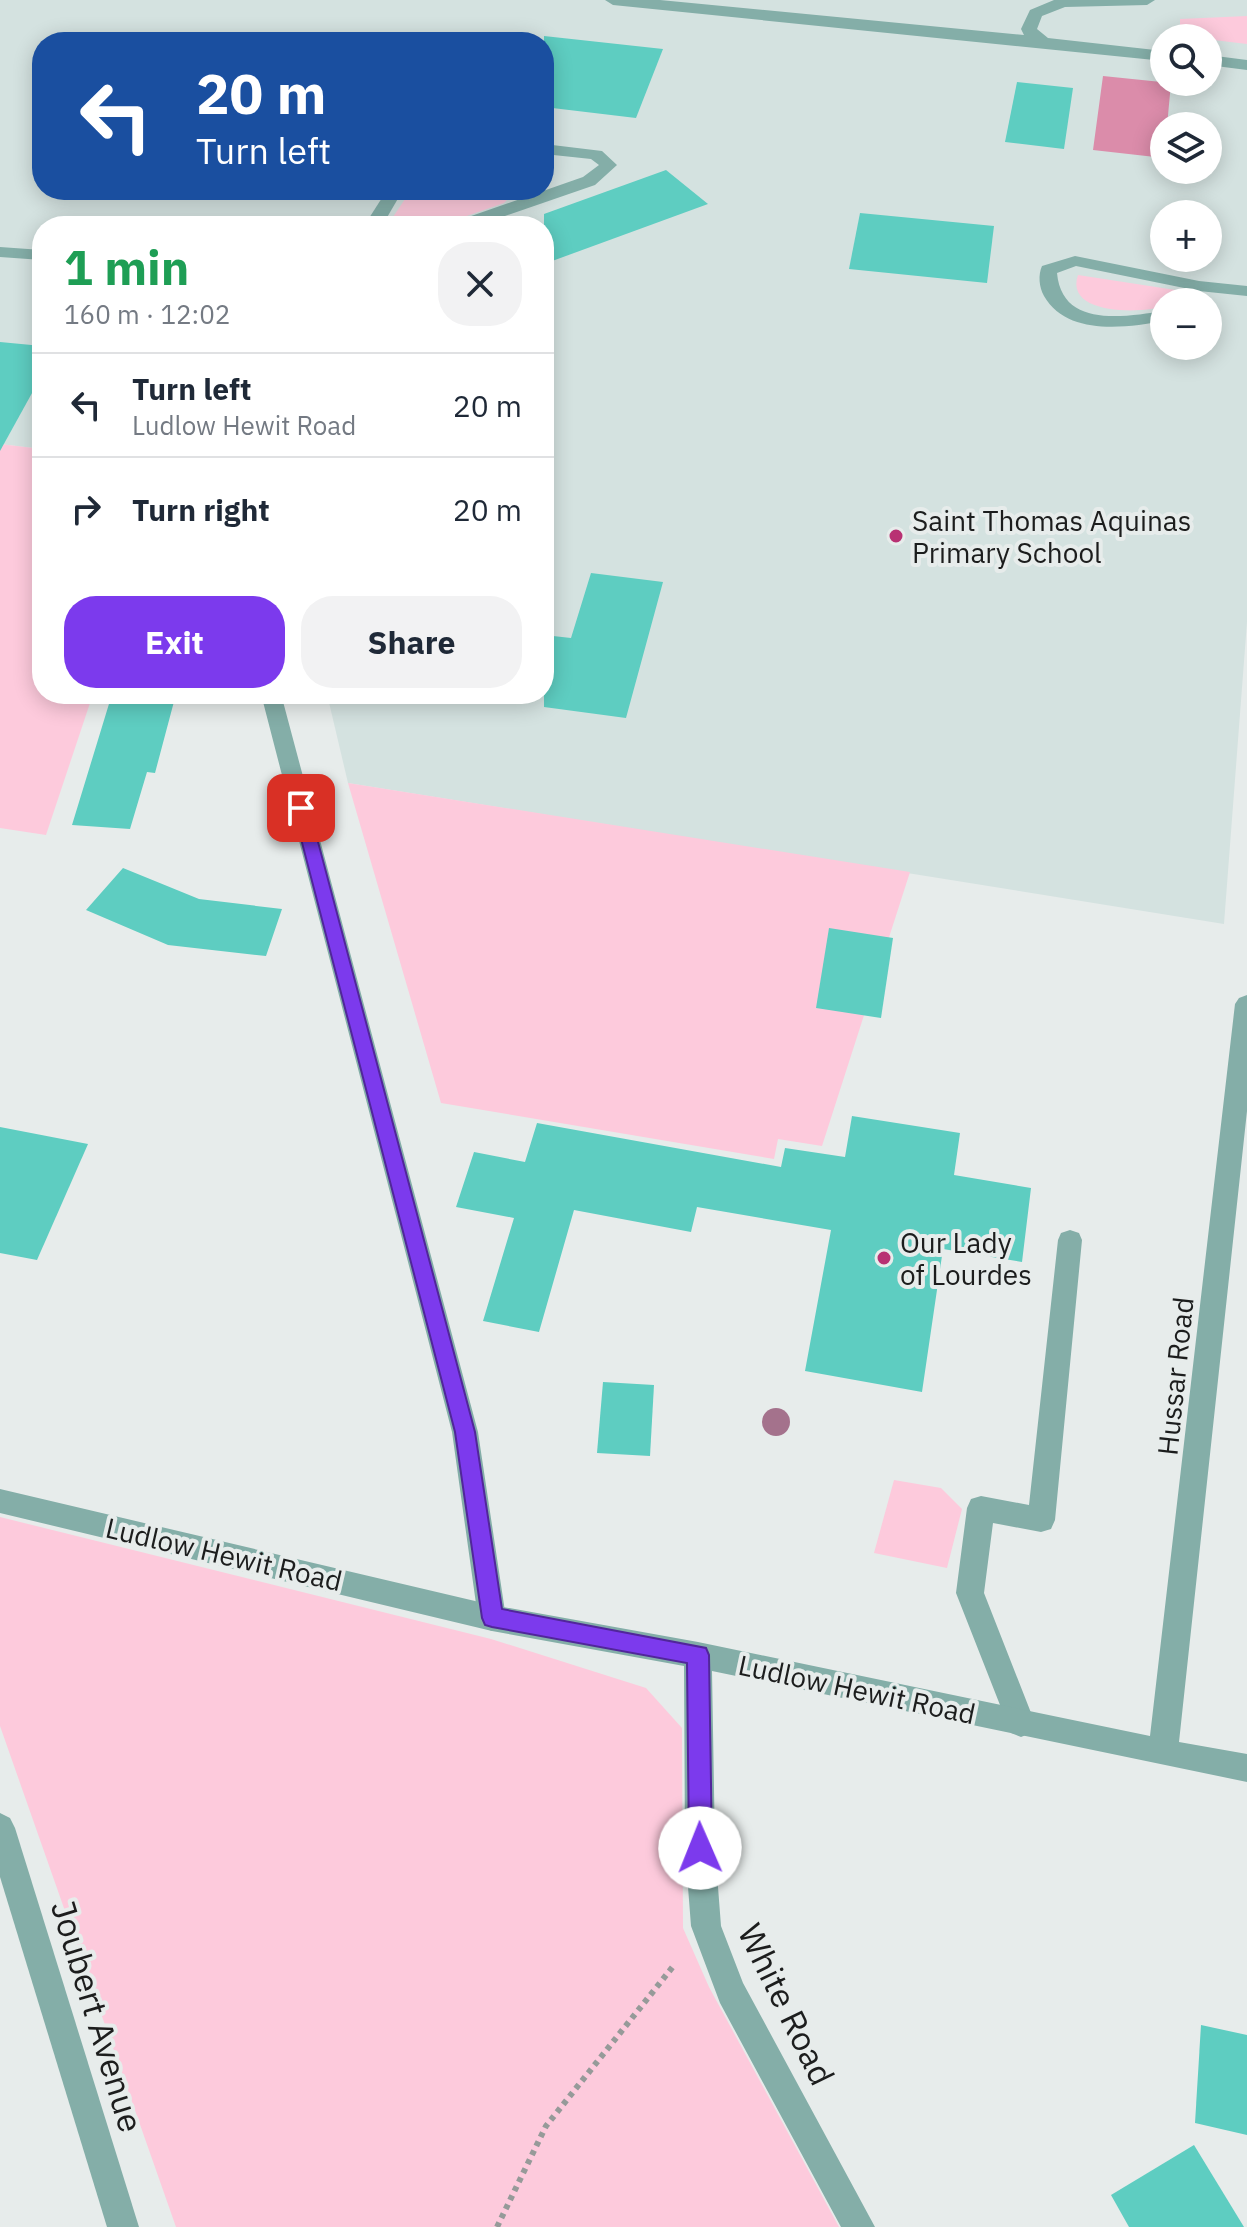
<!DOCTYPE html>
<meta charset="utf-8">
<style>
:root{--surface:#fff;--page:#f2f2f3;--text:#1f2937;--muted:#747a83;--line:#e0e1e3;--accent:#7c3aed}
body{margin:0;font-family:"IBM Plex Sans",sans-serif;background:var(--page);color:var(--text);height:100vh;display:flex;flex-direction:column;font-size:30px;white-space:nowrap}
*{box-sizing:border-box;margin:0}
p{font-size:26px;color:var(--muted)}
.icon{flex:none;width:44px;height:44px;fill:none;stroke:currentColor;stroke-width:2;stroke-linecap:round;stroke-linejoin:round}
.map{position:relative;flex:1;overflow:hidden}
.panel{position:absolute;left:32px;top:216px;width:522px;height:488px;display:flex;flex-direction:column;background:var(--surface);border-radius:32px;box-shadow:0 4px 20px #0003}
.panel>*{flex:none}
.top-card{position:absolute;left:32px;top:32px;width:522px;height:168px;border-radius:32px;box-shadow:0 4px 20px #0003;background:#1a4fa0;color:#fff;overflow:hidden}
.buttons{position:absolute;left:1150px;top:24px;display:grid;gap:16px}
.buttons a{display:grid;place-items:center;width:72px;height:72px;border-radius:50%;background:var(--surface);box-shadow:0 4px 20px #0003;font-size:40px}
.pin{position:absolute;display:grid;place-items:center;width:68px;height:68px;color:#fff;margin:-34px;border-radius:16px;box-shadow:0 4px 12px #0006}
.me{position:absolute;width:88px;margin:-44px;rotate:359deg;stroke-linejoin:round;filter:drop-shadow(0 0 6px #0008)}
.turn{display:flex;align-items:center;gap:28px;height:168px;padding:0 32px;font-size:36px}
.turn .icon{width:104px;height:104px;stroke-width:2.5}
.turn b{display:block;font-size:56px;line-height:68px}
.round{display:grid;place-items:center;flex:none;width:84px;height:84px;border-radius:32px;background:var(--page)}
.overview{display:flex;align-items:center;justify-content:space-between;height:136px;padding:0 32px}
h1{font-size:48px;font-weight:700;line-height:60px;color:#1e9e55}
.primary-button{display:flex;gap:16px;margin-top:auto;padding:16px 32px}
.primary-button a{flex:1;height:92px;border-radius:32px;background:var(--accent);color:#fff;font-size:32px;font-weight:700;line-height:92px;text-align:center}
.primary-button a+a{background:var(--page);color:var(--text)}
ul{padding:0;list-style:none}
li{display:flex;align-items:center;gap:24px;height:104px;padding:0 32px;border-top:2px solid var(--line)}
li div{flex:1}
li b{display:block;font-size:30px}
li em{font-style:normal}
.map>svg:first-child{display:block}
.built{fill:#d4e2e0;fill-rule:evenodd}
.green{fill:#fdcadc}
.water{fill:#db8caa}
.building{fill:#5ecdc1}
.lines{fill:none;stroke-linecap:round;stroke-linejoin:round}
.path{stroke:#969a99;stroke-width:6;stroke-dasharray:5 5;stroke-linecap:butt}
.lane{fill:#84aea8;fill-rule:evenodd}
.street{fill:#84aea8;fill-rule:evenodd}
.tree{fill:#a4728c}
.route{fill:#7c3aed;stroke:#51269a;stroke-width:2}
.poi-dot{fill:#b83173;stroke:#e7eceb;stroke-width:3}
.labels{text-anchor:middle;dominant-baseline:central;stroke-width:8;stroke-linejoin:round;paint-order:stroke}
.poi-label{font-size:28px;fill:#1c1d1d;stroke:#e7eceb;text-anchor:start}
.street-label{font-size:28px;fill:#1c1d1d;stroke:#e7eceb}
.near-street-label{font-size:34px;fill:#1c1d1d;stroke:#e7eceb}
</style>
<div class="map">
<svg width="1247" height="2227" viewBox="0 0 1247 2227">
<rect width="100%" height="100%" fill="#e7eceb"/>
<path class="built" d="M0,0H1247V622L1224,924L348,783L327,694H544V226H42V449L0,444ZM1164,38H1208V82H1164ZM42,42H544V190H42ZM1164,126H1208V170H1164ZM1164,214H1208V258H1164ZM1164,302H1208V346H1164Z"/>
<g class="green">
<path d="M1247,16V44L1180,36V19Z"/>
<path d="M411,190H511V196L504,203L438,226H387Z"/>
<path d="M1078,275L1182,291L1175,302H1164V306C1142,314 1064,315 1078,275Z"/>
<path d="M0,444L42,449V694H93L46,835L0,828Z"/>
<path d="M348,783L910,872L822,1146L778,1139L774,1159L441,1103Z"/>
<path d="M894,1480L941,1488L962,1509L947,1568L874,1553Z"/>
<path d="M0,1517L491,1639L646,1688L682,1728L683,1928L709,1987L839,2227H176L0,1726Z"/>
</g>
<path class="water" d="M1103,76L1171,83L1167,126H1164V158L1093,150Z"/>
<g class="building">
<path d="M544,36L663,49L636,118L544,107Z"/>
<path d="M1017,82L1073,88L1064,149L1005,142Z"/>
<path d="M666,170L708,204L544,264V214Z"/>
<path d="M860,213L994,226L987,283L849,269Z"/>
<path d="M0,342L42,346V375L0,451Z"/>
<path d="M591,573L663,582L626,718L544,707V635L571,638Z"/>
<path d="M112,694H176L155,773L147,772L130,829L72,825Z"/>
<path d="M123,868L199,899L282,909L266,956L168,945L86,910Z"/>
<path d="M829,928L893,938L881,1018L816,1008Z"/>
<path d="M852,1116L960,1133L954,1175L1031,1188L1022,1262L943,1249L922,1392L805,1371L831,1230L697,1207L691,1232L574,1210L539,1332L483,1321L514,1218L456,1207L474,1152L525,1162L537,1123L781,1167L785,1148L845,1157Z"/>
<path d="M0,1127L88,1144L37,1260L0,1253Z"/>
<path d="M603,1382L654,1385L650,1456L597,1453Z"/>
<path d="M1201,2025L1247,2035V2135L1195,2123Z"/>
<path d="M1194,2145L1244,2227H1129L1111,2195Z"/>
</g>
<g class="lines">
<path class="path" d="M497,2227L546,2126L675,1964"/>
<g class="lane">
<path d="M605,0H660L1024,35L1021,29L1030,10L1054,0H1155L1147,5L1065,7L1042,16L1037,29L1048,38L1164,51V61L613,5Z"/>
<path d="M1208,55L1247,60V70L1208,65Z"/>
<path d="M544,144L602,151L617,165L595,185L476,226H451L454,222L583,177L599,165L591,159L544,154Z"/>
<path d="M387,190H403L382,226H364Z"/>
<path d="M0,247L42,250V260L0,257Z"/>
<path d="M1075,256L1199,281L1247,286V296L1199,291L1076,266L1057,273C1062,328 1123,317 1164,311V321C1125,328 1067,336 1044,296C1039,287 1038,275 1042,266Z"/>
<path d="M261,694H281L478,1432L506,1618L502,1627L492,1631L482,1627L478,1618L452,1432Z"/>
<path d="M1070,1230L1079,1233L1082,1240L1055,1520L1051,1529L1041,1532L993,1523L984,1593L1035,1723L1031,1733L1021,1737L1011,1733L956,1593L967,1508L971,1499L981,1496L1029,1505L1058,1240L1061,1233Z"/>
</g>
<g class="street">
<path d="M1247,995V1111L1179,1742L1247,1754V1782L712,1671L715,1848L721,1926L743,1983L875,2227H841L720,2003L691,1926L685,1848L684,1666L492,1631L0,1513V1489L492,1605L698,1642L1150,1736L1235,1004L1239,998Z"/>
<path d="M0,1813L10,1818L15,1828L139,2227H107L0,1877Z"/>
</g>
</g>
<circle class="tree" cx="776" cy="1422" r="14"/>
<path class="route" d="M301,802L309,808L475,1432L502,1609L706,1648L709,1655L712,1848L708,1856L700,1859L692,1856L689,1848L687,1663L492,1627L485,1625L482,1618L455,1432L293,808Z"/>
<g class="poi-dot">
<circle cx="896" cy="536" r="8"/>
<circle cx="884" cy="1258" r="8"/>
</g>
<g class="labels">
<g class="poi-label">
<text x="912" y="520">Saint Thomas Aquinas<tspan x="912" dy="32">Primary School</tspan></text>
<text x="900" y="1242">Our Lady<tspan x="900" dy="32">of Lourdes</tspan></text>
</g>
<g class="street-label">
<text transform="translate(1175 1376) rotate(-84)">Hussar Road</text>
<text transform="translate(224 1554) rotate(13)">Ludlow Hewit Road</text>
<text transform="translate(857 1689) rotate(12)">Ludlow Hewit Road</text>
</g>
<g class="near-street-label">
<text transform="translate(787 2004) rotate(64)">White Road</text>
<text transform="translate(98 2016) rotate(73)">Joubert Avenue</text>
</g>
</g>
</svg>
<div class="buttons">
<a><svg class="icon" aria-label="search" viewBox="0 0 24 24"><circle cx="10" cy="10" r="6"/><path d="M15 15l6 6"/></svg></a>
<a><svg class="icon" aria-label="layers" viewBox="0 0 24 24"><path d="M12 4l9 5-9 5-9-5zM3 14l9 5 9-5"/></svg></a>
<a>+</a>
<a>−</a>
</div>
<div class="pin" style="left:301px;top:808px;background:#d93025"><svg class="icon" aria-label="arrive" viewBox="0 0 24 24"><path d="M6 21V4h12l-3 4 3 4H6"/></svg></div>
<svg class="me" style="left:700px;top:1848px" viewBox="-20 -20 40 40"><circle r="19" fill="#fff"/><path d="M0-13L10 11 0 6-10 11z" fill="#7c3aed"/></svg>
<div class="top-card">
<div class="turn"><svg class="icon" aria-label="left" viewBox="0 0 24 24"><path d="M17 20v-9H6M10 6l-5 5 5 5"/></svg><div><b>20 m</b>Turn left</div></div>
</div>
<section class="panel">
<div class="overview"><div><h1>1 min</h1><p>160 m · 12:02</p></div><a class="round"><svg class="icon" aria-label="close" viewBox="0 0 24 24"><path d="M6 6l12 12M18 6L6 18"/></svg></a></div>
<ul>
<li><svg class="icon" aria-label="left" viewBox="0 0 24 24"><path d="M17 20v-9H6M10 6l-5 5 5 5"/></svg><div><b>Turn left</b><p>Ludlow Hewit Road</p></div><em>20 m</em></li>
<li><svg class="icon" aria-label="right" viewBox="0 0 24 24"><path d="M7 20v-9h11M14 6l5 5-5 5"/></svg><div><b>Turn right</b></div><em>20 m</em></li>
</ul>
<div class="primary-button"><a>Exit</a><a>Share</a></div>
</section>
</div>
